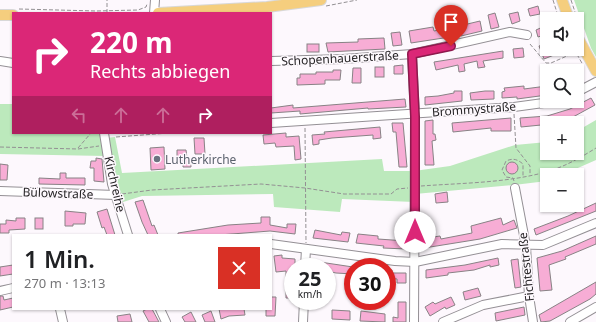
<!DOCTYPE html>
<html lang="de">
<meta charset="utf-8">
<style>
:root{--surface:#fff;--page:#f2f2f2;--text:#202124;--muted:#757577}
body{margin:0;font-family:"Noto Sans",sans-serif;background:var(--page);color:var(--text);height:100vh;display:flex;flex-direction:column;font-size:15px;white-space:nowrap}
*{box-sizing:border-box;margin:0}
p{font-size:13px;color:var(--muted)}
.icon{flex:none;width:22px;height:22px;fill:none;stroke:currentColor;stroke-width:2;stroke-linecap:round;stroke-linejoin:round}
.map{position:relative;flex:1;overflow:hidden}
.sheet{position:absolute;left:12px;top:234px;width:260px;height:76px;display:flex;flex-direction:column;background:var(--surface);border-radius:0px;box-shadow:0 1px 3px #0004}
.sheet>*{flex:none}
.top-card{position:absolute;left:12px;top:12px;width:260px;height:122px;border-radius:0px;box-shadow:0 1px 3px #0004;background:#db2777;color:#fff;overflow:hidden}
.fabs{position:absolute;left:540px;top:12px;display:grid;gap:8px}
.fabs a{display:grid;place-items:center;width:44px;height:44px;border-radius:0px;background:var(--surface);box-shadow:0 1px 3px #0004;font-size:20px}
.speed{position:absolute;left:284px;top:258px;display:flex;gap:8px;font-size:20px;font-weight:700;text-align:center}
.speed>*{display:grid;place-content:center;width:52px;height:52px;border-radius:50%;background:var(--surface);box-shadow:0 1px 3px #0004;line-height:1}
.speed small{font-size:10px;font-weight:400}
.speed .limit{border:6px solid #d22;background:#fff;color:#111}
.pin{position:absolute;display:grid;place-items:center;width:34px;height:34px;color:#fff;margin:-41px -17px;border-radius:50% 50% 50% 0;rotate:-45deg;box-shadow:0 0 4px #0007}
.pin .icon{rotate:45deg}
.me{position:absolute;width:44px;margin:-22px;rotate:0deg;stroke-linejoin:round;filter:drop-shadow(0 0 3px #0008)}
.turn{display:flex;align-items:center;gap:14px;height:84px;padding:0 12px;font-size:18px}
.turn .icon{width:52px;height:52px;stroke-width:2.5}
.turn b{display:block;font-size:28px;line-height:34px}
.lanes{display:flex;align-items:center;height:38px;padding:0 12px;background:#0003;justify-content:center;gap:20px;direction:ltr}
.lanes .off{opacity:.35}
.round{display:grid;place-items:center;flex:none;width:42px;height:42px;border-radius:0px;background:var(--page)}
.headline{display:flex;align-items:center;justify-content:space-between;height:68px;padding:0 12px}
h1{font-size:24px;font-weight:600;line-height:30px}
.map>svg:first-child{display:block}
.green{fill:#bce9bc}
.building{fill:#f7add5;stroke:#888285}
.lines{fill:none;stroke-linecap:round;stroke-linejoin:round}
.minor-casing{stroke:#949095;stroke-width:10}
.major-casing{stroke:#d8d8d8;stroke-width:12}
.path{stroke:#939093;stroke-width:1;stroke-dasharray:4 2;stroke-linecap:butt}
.minor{stroke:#fff;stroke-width:8}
.major{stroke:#f5ce7e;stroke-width:10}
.route-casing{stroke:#8e194d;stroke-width:10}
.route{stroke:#db2777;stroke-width:7}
.worship-dot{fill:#6b7280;stroke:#fdf8fd;stroke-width:1.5}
.labels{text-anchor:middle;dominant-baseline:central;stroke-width:3;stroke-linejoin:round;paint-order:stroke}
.street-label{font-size:12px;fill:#262426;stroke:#fdf8fd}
.worship-label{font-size:12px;fill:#5b616d;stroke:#fdf8fd;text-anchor:start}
</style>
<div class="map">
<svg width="596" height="322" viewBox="0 0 596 322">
<rect width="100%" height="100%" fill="#fdf8fd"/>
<g class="green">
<path d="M574,0H596V57L591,48Z"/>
<path d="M0,104H13V133H102L105,156L0,154Z"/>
<path d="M596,120V160L562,175H547V181L514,185L415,194L414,202L342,199L340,212L274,207L273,194L142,196L120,203L106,138L115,137L122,173L382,159L384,171H414L450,166L515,145L547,142V153H577V131Z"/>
</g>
<g class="building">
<path d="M538,6L540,14L530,16L528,9Z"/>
<path d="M518,12L520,21L512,24L509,14Z"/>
<path d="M495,13L499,27L491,29L488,15Z"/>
<path d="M480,21L482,31L461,36L459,26Z"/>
<path d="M547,25V34L538,37L536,30Z"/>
<path d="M433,27L434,31L448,28L450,37L411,43L409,31Z"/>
<path d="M400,32L402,45L393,46L391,33Z"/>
<path d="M384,38L385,49L328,52L326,43L358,42V39Z"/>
<path d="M547,43V49H551L554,55L544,59L539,46Z"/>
<rect x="307" y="44" width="12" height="8"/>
<path d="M523,48L524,57L514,58L513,49Z"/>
<path d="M503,51V58L483,61L485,67L478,68L477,61L464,64L465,71L459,72L458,65L436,70L434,62Z"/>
<path d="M403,65V74H394V66Z"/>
<rect x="375" y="67" width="9" height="10"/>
<path d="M353,68H361V83H352Z"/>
<path d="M333,70H341L340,80H325V84L297,85V78H300V74H316V72H333Z"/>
<path d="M524,86V89L547,86V95L517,99V97L502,98V92L505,91L504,88Z"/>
<path d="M454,91H462V101L425,105V97L438,96L454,93Z"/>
<path d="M485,91H494V99L471,100L470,93Z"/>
<path d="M591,98L595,105L573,117L551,123H541V125L521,127L520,118L547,116L570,109Z"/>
<path d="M405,99L406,107L368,109V108L300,114V111L271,113V108L293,105V108Z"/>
<path d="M511,118V131H491V128L453,132L452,123Z"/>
<path d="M433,120V134H435L436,140L432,141L434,165H425V121Z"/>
<path d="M392,123H403L407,167H399L396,132H393Z"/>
<path d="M380,127L381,138L373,139V135L332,138L319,140V144L313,145L312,135L325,134L324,132Z"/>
<path d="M286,133V137L299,136L301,159L295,160L294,146L276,147L275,143L264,144L263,135Z"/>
<path d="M194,138H204L205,154H195Z"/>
<path d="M164,147L165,169L151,170L150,148Z"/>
<path d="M177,150H186L187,158H190L191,167H183V161H177Z"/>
<path d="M96,158L102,159L104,182L94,181V168H90L91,161H96Z"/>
<circle cx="512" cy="168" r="6"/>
<path d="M0,164L8,165L7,180H0Z"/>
<path d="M60,173H66V178H85V185L39,184V178L60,179Z"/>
<path d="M447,192L448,202L436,203L435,194Z"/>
<path d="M143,200L152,226L154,225L158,235H148L142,222L135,202Z"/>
<path d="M596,203V211L536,235L534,229L568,216Z"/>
<path d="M107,209L115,235H107L104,227L102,228L97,212Z"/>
<path d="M65,211L86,213L85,224H73V226H65Z"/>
<path d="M261,217H270V225L287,228V224H296L295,234L270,231L219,235H178V233L228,225L261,223Z"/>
<path d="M16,218H25V229L9,230V233H0V224H6V220L16,221Z"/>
<rect x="35" y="218" width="8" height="11"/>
<path d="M501,218L503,225L514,220L517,228L480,239L424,248V239H434L433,237L440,236L441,239L472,233L471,226Z"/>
<path d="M315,230L341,235L342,232L350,233L348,242L313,238Z"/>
<path d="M358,234L378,236V239L406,241V249L383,248L384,246L356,243Z"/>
<path d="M596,236V244L565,257L566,259L549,265L552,290L540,291L537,258L562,251Z"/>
<path d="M282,255V258L295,259V267H293V298H286V271L276,272L274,256Z"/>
<path d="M498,258L499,265L490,267V265L474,270L448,273V275L426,278V270L465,265Z"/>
<path d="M518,259L521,287L515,288L511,260Z"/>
<path d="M313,261L353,267V274L336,273L327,271V267H313Z"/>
<path d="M13,265V274L0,276V267Z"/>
<path d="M387,270H392V273H406V283H397V279L387,278Z"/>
<path d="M596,282V294L590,299L550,321L541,322L539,315Z"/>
<path d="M478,288L481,296L465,300L463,292Z"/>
<path d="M0,296H3L4,300L13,298V307L0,310Z"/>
<path d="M271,297H276L275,316H266V309H271Z"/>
<path d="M451,297L455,305L446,309L445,307L430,316L425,307L433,302L435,304Z"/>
<path d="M398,302H406V322H393V317L398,318Z"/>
<path d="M524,307L525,315L496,321L495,313Z"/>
<path d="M147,309H152L159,322H149L143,311Z"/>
<path d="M219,309H244L245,315L229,316L221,319Z"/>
<path d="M332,310L350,311V320L332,319Z"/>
<path d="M211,311L215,322H205L202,315Z"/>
<path d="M361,311L385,314V322L360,321Z"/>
<path d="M191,312L196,322H185L182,317Z"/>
<path d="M130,314L132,322H118L117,316Z"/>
</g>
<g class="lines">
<g class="minor-casing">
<g id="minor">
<path d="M154,13L155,0"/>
<path d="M412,54L415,117L414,322"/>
<path d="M0,61L13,63"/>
<path d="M271,61L343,59L412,54L510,32L527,35"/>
<path d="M577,92L596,82"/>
<path d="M271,123L514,107L558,101"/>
<path d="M104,133L112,184L128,235"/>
<path d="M515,188L526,246L529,296L533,322"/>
<path d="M0,191L116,195"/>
<path d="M271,244L395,261L415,262L502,244L543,245L596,223"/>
<path d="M305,267L306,249"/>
<path d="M0,291L13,288"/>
<path d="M60,309L63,322"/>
<path d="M160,309L166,322"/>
<path d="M303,322L304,301"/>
<path d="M443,322L483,305L529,296"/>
<path d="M570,322L596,307"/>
</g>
</g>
<g class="major-casing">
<g id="major">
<path d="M562,0L569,19"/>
<path d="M158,13L267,7L321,0"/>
<path d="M0,15H13"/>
<path d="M577,36L596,71"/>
</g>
</g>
<g class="path">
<path d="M553,0L559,19"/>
<path d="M571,0L575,12"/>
<path d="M326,6L357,0"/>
<path d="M19,9L96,11L138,10L146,7L147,4"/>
<path d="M107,13V0"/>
<path d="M577,17L581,29"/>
<path d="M530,44L546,63H551L576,52"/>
<path d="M574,49L583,65"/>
<path d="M514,114L516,148L530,166V174"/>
<path d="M305,128L306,243"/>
<path d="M116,137L169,133"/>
<path d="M0,147L78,149L99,146"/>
<path d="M78,148L91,133"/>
<path d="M514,181L513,178L506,177L502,170L506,161C513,158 517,159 523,164V176"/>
<path d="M421,186C462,183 506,183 546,172C564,167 580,158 596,148"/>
<path d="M122,194L152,190L261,184L305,188L344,194H391L397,189L408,188"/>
</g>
<use href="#minor" class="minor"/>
<use href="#major" class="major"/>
</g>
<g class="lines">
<g class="route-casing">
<path id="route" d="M415,232V117L412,54L451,46"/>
</g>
<use href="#route" class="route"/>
</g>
<circle class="worship-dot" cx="157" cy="159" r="4"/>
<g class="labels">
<g class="street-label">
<text transform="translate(340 58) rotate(-3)">Schopenhauerstraße</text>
<text transform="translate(474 109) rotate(-4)">Brommystraße</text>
<text transform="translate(115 184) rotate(77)">Kirchreihe</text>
<text transform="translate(58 193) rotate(2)">Bülowstraße</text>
<text transform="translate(526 267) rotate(-96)">Fichtestraße</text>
</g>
<g class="worship-label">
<text x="165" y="159">Lutherkirche</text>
</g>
</g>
</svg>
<div class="fabs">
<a><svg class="icon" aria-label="sound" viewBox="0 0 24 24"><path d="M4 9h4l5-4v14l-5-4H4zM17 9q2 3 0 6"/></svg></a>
<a><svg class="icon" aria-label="search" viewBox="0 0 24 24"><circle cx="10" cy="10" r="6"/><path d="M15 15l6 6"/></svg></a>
<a>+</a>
<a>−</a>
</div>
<div class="speed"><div>25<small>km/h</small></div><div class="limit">30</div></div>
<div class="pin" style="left:451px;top:46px;background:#d93025"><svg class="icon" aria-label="arrive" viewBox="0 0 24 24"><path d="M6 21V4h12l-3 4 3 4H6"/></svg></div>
<svg class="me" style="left:415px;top:232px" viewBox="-20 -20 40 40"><circle r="19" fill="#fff"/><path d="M0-13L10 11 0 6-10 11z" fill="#db2777"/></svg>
<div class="top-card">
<div class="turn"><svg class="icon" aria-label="right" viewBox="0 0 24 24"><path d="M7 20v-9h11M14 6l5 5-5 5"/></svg><div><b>220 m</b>Rechts abbiegen</div></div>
<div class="lanes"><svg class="icon off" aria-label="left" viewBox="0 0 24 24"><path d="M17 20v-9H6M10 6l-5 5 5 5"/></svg><svg class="icon off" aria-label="ahead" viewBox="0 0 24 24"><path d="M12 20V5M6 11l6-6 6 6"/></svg><svg class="icon off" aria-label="ahead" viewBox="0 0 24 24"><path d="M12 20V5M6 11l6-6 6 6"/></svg><svg class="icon" aria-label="right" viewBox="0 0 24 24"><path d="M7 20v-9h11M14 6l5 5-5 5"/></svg></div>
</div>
<section class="sheet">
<div class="headline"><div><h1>1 Min.</h1><p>270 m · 13:13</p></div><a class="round" style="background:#d93025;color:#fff"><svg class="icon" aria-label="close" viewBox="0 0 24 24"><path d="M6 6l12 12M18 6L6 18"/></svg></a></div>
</section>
</div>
